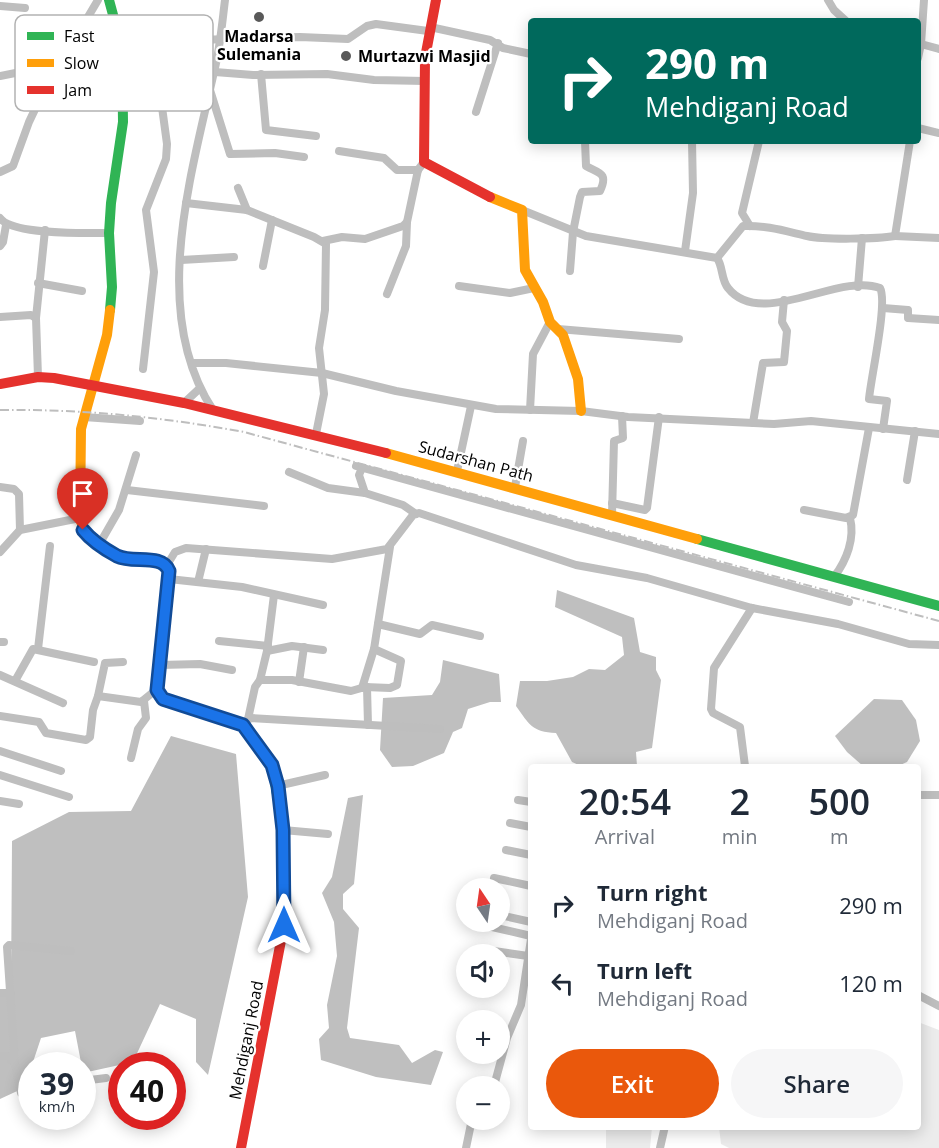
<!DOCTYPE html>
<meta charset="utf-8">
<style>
:root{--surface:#fff;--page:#f6f6f7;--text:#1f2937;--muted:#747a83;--accent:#ea580c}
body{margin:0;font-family:"Open Sans",sans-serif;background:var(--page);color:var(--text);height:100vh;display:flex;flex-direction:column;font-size:22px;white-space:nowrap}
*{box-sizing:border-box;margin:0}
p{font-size:20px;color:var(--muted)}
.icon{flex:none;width:33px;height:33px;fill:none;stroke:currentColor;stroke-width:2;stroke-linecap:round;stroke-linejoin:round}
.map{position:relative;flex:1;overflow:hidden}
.sheet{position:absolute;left:528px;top:764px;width:393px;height:366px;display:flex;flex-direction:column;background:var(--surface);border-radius:6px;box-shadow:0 3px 15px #0003}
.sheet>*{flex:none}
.guide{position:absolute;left:528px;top:18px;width:393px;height:126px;border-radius:6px;box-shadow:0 3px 15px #0003;background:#00695c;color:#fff;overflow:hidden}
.needle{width:39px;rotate:347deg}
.buttons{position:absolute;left:456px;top:878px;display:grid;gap:12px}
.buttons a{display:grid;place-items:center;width:54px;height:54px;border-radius:50%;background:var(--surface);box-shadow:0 3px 15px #0003;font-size:30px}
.speed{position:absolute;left:18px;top:1052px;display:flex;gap:12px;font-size:30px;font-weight:700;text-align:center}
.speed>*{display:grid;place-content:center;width:78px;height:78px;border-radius:50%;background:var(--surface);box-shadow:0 3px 15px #0003;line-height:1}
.speed small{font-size:15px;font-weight:400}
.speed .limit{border:9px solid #d22;background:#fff;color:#111}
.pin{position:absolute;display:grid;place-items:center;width:51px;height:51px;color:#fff;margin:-62px -26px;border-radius:50% 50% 50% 0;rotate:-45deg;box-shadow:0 0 6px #0007}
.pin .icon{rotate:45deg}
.me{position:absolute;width:66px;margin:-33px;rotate:0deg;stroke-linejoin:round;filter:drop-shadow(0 0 4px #0008)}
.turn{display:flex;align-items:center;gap:21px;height:126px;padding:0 18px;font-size:27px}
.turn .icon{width:78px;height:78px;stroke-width:2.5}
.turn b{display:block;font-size:42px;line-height:51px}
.eta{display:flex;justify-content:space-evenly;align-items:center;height:102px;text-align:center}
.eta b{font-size:36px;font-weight:600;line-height:42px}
.cta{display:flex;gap:12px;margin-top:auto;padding:12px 18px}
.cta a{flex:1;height:69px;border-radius:36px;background:var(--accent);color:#fff;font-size:24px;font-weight:600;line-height:69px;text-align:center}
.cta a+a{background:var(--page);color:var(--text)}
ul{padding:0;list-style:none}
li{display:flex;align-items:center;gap:18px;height:78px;padding:0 18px}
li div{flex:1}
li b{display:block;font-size:22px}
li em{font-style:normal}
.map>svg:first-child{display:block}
.green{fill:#ececec}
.water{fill:#bfbfbf}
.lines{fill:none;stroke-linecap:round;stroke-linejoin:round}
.street{stroke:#bebebe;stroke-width:8}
.fast{stroke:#30b455;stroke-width:10}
.slow{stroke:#ff9f0a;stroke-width:10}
.jam{stroke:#e5322d;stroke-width:10}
.rail{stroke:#bebebe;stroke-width:2;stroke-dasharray:9 3 1.5 3;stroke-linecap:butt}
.route-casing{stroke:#114b97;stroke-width:15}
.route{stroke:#1a73e8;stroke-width:10}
.poi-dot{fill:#595959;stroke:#fff;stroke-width:2}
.labels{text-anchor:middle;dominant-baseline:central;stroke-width:4.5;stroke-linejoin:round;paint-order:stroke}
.poi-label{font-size:16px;font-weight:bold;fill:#000;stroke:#fff}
.street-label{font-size:16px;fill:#000;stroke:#fff}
.key{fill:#fff;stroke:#b2b2b2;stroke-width:1.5}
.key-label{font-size:16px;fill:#000}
</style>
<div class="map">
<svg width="939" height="1148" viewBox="0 0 939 1148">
<rect width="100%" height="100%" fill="#fff"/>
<g class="green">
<path d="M918,1022L939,1030V1148H729L721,1144L719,1127L918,1126Z"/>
<path d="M606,1127H652L650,1148H606Z"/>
</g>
<g class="water">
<path d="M557,590L634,618L640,652L656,657V670L661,680L652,748L636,752L637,766H581L572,762L556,733C532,732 529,724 516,706L520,681H547L573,677L589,669L605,670L624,655L622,637L555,607Z"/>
<path d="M443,660L499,674L501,702H490L468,709L462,728L453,732L444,753L413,766L392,767L380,750L383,698L432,695L440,682Z"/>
<path d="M874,699L902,700L916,720L920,741L907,762L898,766H863L847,752L835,736Z"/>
<path d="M171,736L236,754L248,897L208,1075L196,1062V1019L160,1004L133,1062L83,1073L75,1031L41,1038L32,1065L28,1086L0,1099V995L11,991L12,841L69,812L131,811Z"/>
<path d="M363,795L354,884L343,894V909L359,928L347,1028L350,1038L399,1045L412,1063L435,1050L443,1052L431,1085L376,1077L321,1060L319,1039L329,1028L327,1005L337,956L334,922L322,893L332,877L348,798Z"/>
</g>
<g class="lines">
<g class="street">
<path d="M828,0L834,10L846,21"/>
<path d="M0,6L25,8"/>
<path d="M430,27L490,40L503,48L531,54"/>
<path d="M921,44L924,0"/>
<path d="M122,48H154L196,40L300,37L348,39L367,26L376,24L428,31"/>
<path d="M918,58L921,44L939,49"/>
<path d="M215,72L253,75L327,74L374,80L425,81"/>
<path d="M261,74L266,130L316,136"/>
<path d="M0,76L60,64L98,0"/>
<path d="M210,90L230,154L275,153L304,157"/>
<path d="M476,112L498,43"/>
<path d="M918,128L939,133"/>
<path d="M910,141L895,236L939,238"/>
<path d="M339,151L384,158L397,170H418"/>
<path d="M0,172L13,166L29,122L55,67"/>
<path d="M238,188L247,210"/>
<path d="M186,203L247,210L314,237L326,244L325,310L319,348L324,394L316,434"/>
<path d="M522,210L586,236L717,258C723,266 721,280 728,288C761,330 838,272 880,288C888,302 871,377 869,399L887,401L883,429"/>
<path d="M0,218C12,235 87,233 109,233"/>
<path d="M750,226L742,213L759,141"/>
<path d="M323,241L342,237L365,239L403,226L407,222L418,170L424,162"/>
<path d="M0,246L3,242L6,225"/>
<path d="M685,251L693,193L692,141"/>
<path d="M717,258L743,226C766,225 785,231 807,236C824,240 877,239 895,236"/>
<path d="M181,260L234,257"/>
<path d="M263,266L272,220"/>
<path d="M570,271L573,232L580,197L582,192L600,191C609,172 598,173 586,166L585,141"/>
<path d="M38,283L82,291"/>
<path d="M459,286L510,293L534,288"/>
<path d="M858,287L862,238"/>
<path d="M387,294L406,246L407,222"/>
<path d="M883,308L908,310V318L939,320"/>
<path d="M0,317L31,315L36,318L38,377"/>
<path d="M36,318L45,230"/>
<path d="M558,329L679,339"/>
<path d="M192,363H226L322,373L396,391L496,409L581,411L628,417L774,424L811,421L939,434"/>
<path d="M143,369L154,272L146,210L166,159L167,144L154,48"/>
<path d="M184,403L199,389"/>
<path d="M213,410C149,313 191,176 214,72C220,49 222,24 225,0"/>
<path d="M530,410L533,354L550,322"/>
<path d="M84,417L140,421"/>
<path d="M753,423L763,363L784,362L787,331L782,322L784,300"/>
<path d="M356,466L849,602"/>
<path d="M362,468L359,475L365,493L403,505L416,514"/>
<path d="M457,471L471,406"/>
<path d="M289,472L328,488L365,493"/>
<path d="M907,480L915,431"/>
<path d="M0,487L14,489L19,494L20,530"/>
<path d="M515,487L523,441"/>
<path d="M127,490L264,506"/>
<path d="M612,503L645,510L647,508L659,417"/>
<path d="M804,510L846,518L853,515L869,428"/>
<path d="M612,515L614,441L623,438L622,416"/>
<path d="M100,543L119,510L136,455"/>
<path d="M0,552L20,530L80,518"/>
<path d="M167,565L175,552L186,548L332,559L387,549L413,515L419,513L576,565L647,578L752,608L838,624L909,644L939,645"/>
<path d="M834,577C847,560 855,538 850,518"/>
<path d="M169,579L242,587L323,605"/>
<path d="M198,582L206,549"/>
<path d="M378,624L420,634L432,625L480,636"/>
<path d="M219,641L268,646"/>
<path d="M0,642H4"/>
<path d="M38,649L50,546"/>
<path d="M267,651L292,646L323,650"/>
<path d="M160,665L200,664L232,670"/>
<path d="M0,675L63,703"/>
<path d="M260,680L267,651L274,595"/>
<path d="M15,681L33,649L94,662"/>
<path d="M299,682L304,647"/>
<path d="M367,687L368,725"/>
<path d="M362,688L374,649"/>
<path d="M98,696L105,663L123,662"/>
<path d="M0,716L39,722L46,733L86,740L90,737L93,710L98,696L141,702L157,689"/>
<path d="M248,719L255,687L260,680H292L351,691L365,687L390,688L397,685L401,661L374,649L390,547"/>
<path d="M245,722L251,718L440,729"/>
<path d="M0,751L61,771"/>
<path d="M131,758L138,729L146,718L144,701"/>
<path d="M745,766L740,727L713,713L711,709L714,668L752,608"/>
<path d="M0,775L69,797"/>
<path d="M277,786L325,775"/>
<path d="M918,795H939"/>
<path d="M518,800L531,802"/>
<path d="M0,801L19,804"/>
<path d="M510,823L531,827"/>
<path d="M283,830L328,834"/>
<path d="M506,850L531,855"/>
<path d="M494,878L531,886"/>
<path d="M500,915L531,922"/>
<path d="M479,924L531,936"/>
<path d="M480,949L528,956"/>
<path d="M0,993H11"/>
<path d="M918,995L939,1006"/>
<path d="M0,1056H8L15,1064L21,1093H32"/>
<path d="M15,1064L7,947L9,945L71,951"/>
<path d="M82,1081L106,1078"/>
<path d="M494,1086L507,1038L521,1005L531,939"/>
<path d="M466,1148L472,1119"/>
<path d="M660,1148L665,1126"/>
</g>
<g class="fast">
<path d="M109,0L122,48L123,122L111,203L109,233L112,287L110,310"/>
<path d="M697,539L939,606"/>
<path d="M151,561H162L169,571L157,689L163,699L243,725L272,765L283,830V863"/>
</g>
<g class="slow">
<path d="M490,197L522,210L525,270L543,302L550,322L563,335L578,379L581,411"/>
<path d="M110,310L107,335L81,429L80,518L85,534L118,556L130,560L151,561"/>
<path d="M386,453L697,539"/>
</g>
<g class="jam">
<path d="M436,0L425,58L424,162L490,197"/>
<path d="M0,384L38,377L54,378L184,403L386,453"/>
<path d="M241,1148L284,925L283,863"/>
</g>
<path class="rail" d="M0,410C83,409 162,417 244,432L939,621"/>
</g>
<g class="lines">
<g class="route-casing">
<path id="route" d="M83,530C91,540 106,550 117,556C133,564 162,553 169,571L157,690L163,699L243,725L272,765L278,786L283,830L284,925"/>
</g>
<use href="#route" class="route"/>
</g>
<g class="poi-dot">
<circle cx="259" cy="17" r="6"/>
<circle cx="346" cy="56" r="6"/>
</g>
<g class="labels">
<g class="poi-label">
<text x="259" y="36">Madarsa<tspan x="259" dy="18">Sulemania</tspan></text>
<text x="358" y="56" text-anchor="start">Murtazwi Masjid</text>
</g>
<g class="street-label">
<text transform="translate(476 461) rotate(15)">Sudarshan Path</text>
<text transform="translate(246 1040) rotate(-79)">Mehdiganj Road</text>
</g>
</g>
<rect x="15" y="15" width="198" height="96" rx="9" class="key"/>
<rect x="27" y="32" width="27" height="8" fill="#30b455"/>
<rect x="27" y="59" width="27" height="8" fill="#ff9f0a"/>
<rect x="27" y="86" width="27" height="8" fill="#e5322d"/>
<g class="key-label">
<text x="64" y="42">Fast</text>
<text x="64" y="69">Slow</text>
<text x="64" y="96">Jam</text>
</g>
</svg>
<div class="buttons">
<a><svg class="needle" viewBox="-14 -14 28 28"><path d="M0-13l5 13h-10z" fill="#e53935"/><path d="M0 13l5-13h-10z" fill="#747a83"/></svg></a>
<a><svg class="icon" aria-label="sound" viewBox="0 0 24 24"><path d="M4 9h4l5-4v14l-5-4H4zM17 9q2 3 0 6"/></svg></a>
<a>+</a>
<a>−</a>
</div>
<div class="speed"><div>39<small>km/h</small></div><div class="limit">40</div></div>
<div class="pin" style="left:83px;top:530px;background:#d93025"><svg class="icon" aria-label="arrive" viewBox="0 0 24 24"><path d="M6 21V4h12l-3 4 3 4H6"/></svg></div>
<svg class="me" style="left:284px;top:925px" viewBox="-20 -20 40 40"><path d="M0-17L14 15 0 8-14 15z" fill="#1a73e8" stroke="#fff" stroke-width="4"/></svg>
<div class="guide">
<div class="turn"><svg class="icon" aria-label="right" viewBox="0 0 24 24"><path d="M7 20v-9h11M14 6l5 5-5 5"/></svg><div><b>290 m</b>Mehdiganj Road</div></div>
</div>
<section class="sheet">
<div class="eta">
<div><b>20:54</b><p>Arrival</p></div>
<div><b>2</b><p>min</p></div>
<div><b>500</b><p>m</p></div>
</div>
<ul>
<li><svg class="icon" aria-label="right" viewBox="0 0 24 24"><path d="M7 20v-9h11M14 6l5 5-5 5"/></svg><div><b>Turn right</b><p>Mehdiganj Road</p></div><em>290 m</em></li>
<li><svg class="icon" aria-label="left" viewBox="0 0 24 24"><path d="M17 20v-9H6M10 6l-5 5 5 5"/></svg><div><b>Turn left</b><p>Mehdiganj Road</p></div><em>120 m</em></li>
</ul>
<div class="cta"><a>Exit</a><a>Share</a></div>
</section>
</div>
